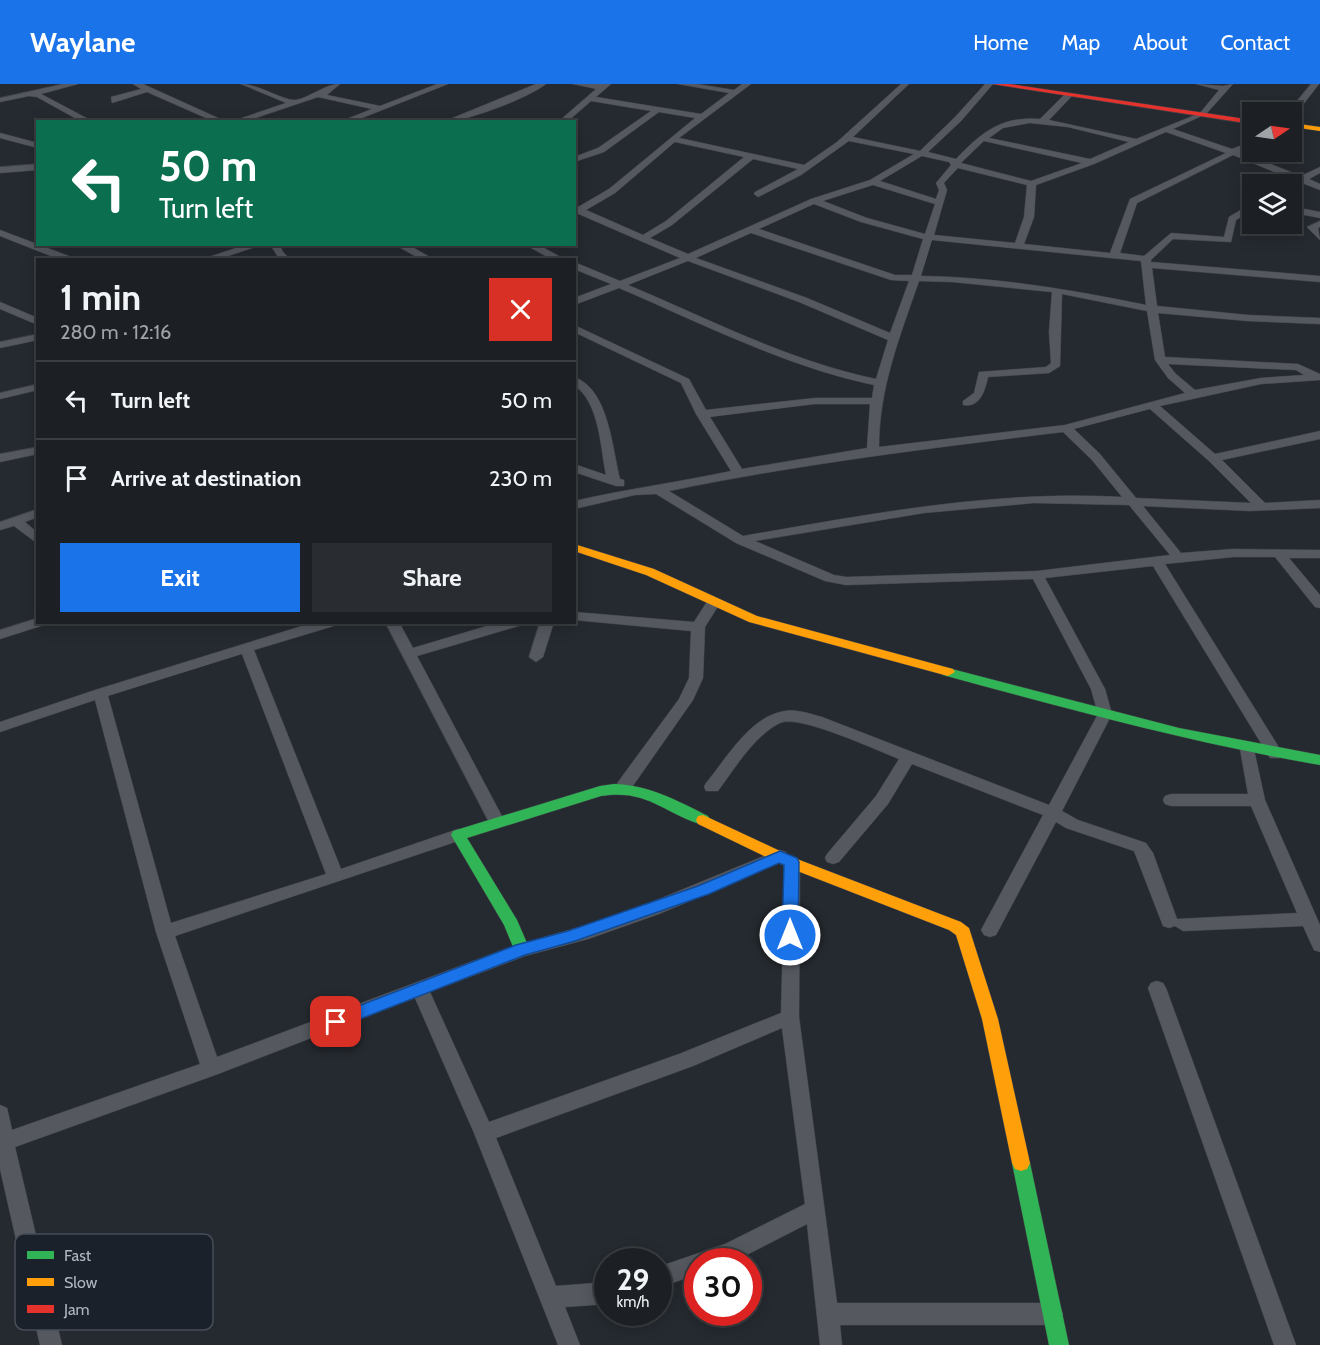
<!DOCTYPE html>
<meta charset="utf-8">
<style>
:root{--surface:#1c2024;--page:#292d31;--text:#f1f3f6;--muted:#a0a3a6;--line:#3a3e41;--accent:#1a73e8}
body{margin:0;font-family:Cabin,sans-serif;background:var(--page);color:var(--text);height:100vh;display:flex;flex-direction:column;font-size:22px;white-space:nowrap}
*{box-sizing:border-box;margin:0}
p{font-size:20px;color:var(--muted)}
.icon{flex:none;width:33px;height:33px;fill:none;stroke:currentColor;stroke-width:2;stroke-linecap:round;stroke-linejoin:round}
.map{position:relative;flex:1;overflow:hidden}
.panel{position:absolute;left:36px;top:174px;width:540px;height:366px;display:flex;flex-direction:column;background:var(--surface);border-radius:0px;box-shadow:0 3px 15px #0003,0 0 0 2px var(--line)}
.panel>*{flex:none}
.hud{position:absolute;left:36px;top:36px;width:540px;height:126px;border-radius:0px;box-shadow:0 3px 15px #0003,0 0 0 2px var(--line);background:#0b6e4f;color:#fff;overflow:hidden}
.needle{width:39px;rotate:77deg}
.buttons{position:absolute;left:1242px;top:18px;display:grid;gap:12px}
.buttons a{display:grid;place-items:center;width:60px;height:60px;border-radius:0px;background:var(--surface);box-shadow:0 3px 15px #0003,0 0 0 2px var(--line);font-size:30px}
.speed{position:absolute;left:594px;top:1164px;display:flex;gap:12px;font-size:30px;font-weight:700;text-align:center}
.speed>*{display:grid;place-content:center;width:78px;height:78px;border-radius:50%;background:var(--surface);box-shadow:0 3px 15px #0003,0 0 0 2px var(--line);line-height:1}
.speed small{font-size:15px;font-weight:400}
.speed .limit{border:9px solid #d22;background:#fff;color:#111}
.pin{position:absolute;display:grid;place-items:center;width:51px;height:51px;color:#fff;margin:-26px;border-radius:12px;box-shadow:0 3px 9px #0006}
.me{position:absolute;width:66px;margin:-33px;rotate:0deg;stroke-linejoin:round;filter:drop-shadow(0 0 4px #0008)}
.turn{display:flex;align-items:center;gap:21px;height:126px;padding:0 24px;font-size:27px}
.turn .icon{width:78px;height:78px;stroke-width:2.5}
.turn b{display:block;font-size:42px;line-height:51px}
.round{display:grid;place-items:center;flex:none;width:63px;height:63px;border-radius:0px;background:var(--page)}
.head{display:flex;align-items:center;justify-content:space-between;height:102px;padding:0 24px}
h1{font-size:36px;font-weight:800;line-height:45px}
.cta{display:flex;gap:12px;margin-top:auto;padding:12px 24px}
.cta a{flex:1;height:69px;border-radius:0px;background:var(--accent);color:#fff;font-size:24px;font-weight:800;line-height:69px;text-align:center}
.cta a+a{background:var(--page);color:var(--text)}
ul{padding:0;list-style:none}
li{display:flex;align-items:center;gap:18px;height:78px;padding:0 24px;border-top:2px solid var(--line)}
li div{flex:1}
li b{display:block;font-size:22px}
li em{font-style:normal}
header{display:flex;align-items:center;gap:36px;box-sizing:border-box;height:84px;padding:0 30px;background:var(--accent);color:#fff}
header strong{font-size:28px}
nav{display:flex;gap:33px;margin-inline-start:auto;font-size:21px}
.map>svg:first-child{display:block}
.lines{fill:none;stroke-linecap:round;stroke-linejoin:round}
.street-casing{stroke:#414449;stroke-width:1}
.fast-casing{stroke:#414449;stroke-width:1}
.slow-casing{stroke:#414449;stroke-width:1}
.jam-casing{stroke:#414449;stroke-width:1}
.street{fill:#55585f;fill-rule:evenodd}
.fast{fill:#30b455;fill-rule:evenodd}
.slow{fill:#ff9f0a;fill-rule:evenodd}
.jam{fill:#e5322d;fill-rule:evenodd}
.route{fill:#1a73e8;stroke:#114b97;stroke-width:1.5}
.key{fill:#1a212a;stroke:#474e58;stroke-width:1.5}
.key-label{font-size:16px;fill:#afb6c2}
</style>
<header>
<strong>Waylane</strong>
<nav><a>Home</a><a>Map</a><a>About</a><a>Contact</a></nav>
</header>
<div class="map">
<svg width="1320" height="1261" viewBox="0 0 1320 1261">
<rect width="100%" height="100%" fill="#252a30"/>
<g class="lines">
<g class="street-casing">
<g id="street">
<path d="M63,0H78L41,10L94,38H82L37,13L29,12L0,18V14Z"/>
<path d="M133,0H143L227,38H215L147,8L112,19L111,13L141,5Z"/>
<path d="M241,0C259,0 283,17 296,16C311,13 325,0 340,0L327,11L380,22L437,0H448L352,38H339L372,25L318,13L244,38H230L286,19Z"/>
<path d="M536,0H546C528,14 466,38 443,38Z"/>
<path d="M573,0H611L596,13L701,30L729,9L678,0H697L734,6L742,0H751L679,54L804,81L837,58L901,0H909L853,53L920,67L955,33L985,0H993L961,37L928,68L956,75C982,48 1001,32 1040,35L1065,10L1072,12L1049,36L1136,55L1200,29L1219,6L1196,0L1223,2L1233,0L1206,30L1173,45L1232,65L1252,57V62L1240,68L1301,92L1320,83V89L1309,95L1320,100V106L1302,99L1294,100V96L1233,71L1137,119L1120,169L1144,172L1171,149L1224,153L1229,133L1252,119V126L1236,136L1231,158L1173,155L1151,176V178L1320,192V198L1152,184L1157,222L1248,231L1320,234V240L1248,237L1158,229L1165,273L1298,280L1320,290V296L1261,300L1160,322L1215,370L1320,347V355L1222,376L1265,419L1320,416V424L1250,427L1143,422L1181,469L1233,465L1320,466V474H1289L1320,511V524L1315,523L1275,473H1233L1165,480L1283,670L1280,674H1270L1153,482L1045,494L1105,605L1112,630L1062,727L1078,736L1146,759L1153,769L1177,835L1297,829L1251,722H1171L1165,720L1163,716L1165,712L1171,710H1248L1240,665L1243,661H1253L1265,716L1320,841V868L1314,866L1303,842L1183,847L1175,842L1169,844L1163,842L1134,767L1066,744L1056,738L996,851L990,853L984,851L981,846L1043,731L912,680L888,720L839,778L833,780L827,778L825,774L827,770L876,712L899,675C878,667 799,630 780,639C754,652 735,684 718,707H706L704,703L706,699C727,674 750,632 785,627C797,625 811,630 822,633L1049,721L1098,630L1091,605L1033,495L846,501L825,497L736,459L656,410L635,411L574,425V417C627,405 679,398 731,387L696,330L681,299L574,248V241L689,295L706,326L815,314H872L874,301C785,282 703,240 619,204L574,221V214L611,200L574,185V178L620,197L680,174L574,128V121L578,123L609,105L695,34L659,28L604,68L574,78V73L598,64L651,27L591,17L567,38H558L596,5ZM1030,39L1068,43L1129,58L1090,75L989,54L1003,44ZM1166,48L1226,69L1130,115L1110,169L1024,160L1034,133L1036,101L1094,80ZM849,57L914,70L870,96L811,115L688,170L650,154L672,141L753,75L798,85L755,108L754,110L758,113L801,91ZM984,57L1082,79L1031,97L961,79ZM675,58L744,73L666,137L643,151L586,126L615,109ZM922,72L949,78L951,81L936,99L939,106L936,115L880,97ZM958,84L1027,101L1024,133L1015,159L934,151L947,106L944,99ZM873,101L935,120L925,150L867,134L823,117ZM814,120L861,138L923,155L912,191H895L759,145ZM751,149L891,196L909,197L890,249L807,214L696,174ZM932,156L1141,177L1146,221C1072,206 997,193 921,192ZM688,177L799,218L888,256L876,295C789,277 709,235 628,201ZM919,197L952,198L1052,208L1049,248L1051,279L1046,283L979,288L974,309L963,317V321C980,324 985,307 988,293L1049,289L1060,282L1062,210L1147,227L1155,276L1168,294L1185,309L1065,341L879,363C879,304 900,252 919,197ZM1168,280L1296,286L1304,291L1261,294L1195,306L1176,290ZM815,320H870L867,364L742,385L710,333ZM1150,325L1209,377L1251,419L1136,414L1100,370L1074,345ZM1063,348L1092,376L1122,413C992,406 871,430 743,452L669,407C799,380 931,364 1063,348ZM1034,419L1129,421L1170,471L1037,487L846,493L834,491L755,457L924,429Z"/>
<path d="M1311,0H1319L1295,31H1292V28H1288Z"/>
<path d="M0,49L38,59V64L0,54Z"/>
<path d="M38,80V86L0,89V83Z"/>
<path d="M1305,125L1320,128V134L1305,131L1292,133V127Z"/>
<path d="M1320,137V143L1318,144L1320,156L1307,143Z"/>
<path d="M0,146L74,174L75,176H61L0,152Z"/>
<path d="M248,160H264L216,176H200Z"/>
<path d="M270,160H279L283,168L291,176H280Z"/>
<path d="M394,160H407L435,176H422Z"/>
<path d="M524,160H537L566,176H553Z"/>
<path d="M0,218L38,234V241L0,225Z"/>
<path d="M38,250V256L0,264V258Z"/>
<path d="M574,293C609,305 612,364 620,395L624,396V402H616L574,388V380L606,391C600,363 600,319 574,301Z"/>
<path d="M38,300V306L0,315V309Z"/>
<path d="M38,363V370L0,378V370Z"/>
<path d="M38,425V433L25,438L38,449V460L14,442L0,446V438Z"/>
<path d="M713,515L720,519L705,543L703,594L693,616L630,706H618L616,702L618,698L679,615L689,594L691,547L574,536V528L694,538L708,516Z"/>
<path d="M38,534V538H46L44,541L0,555V546Z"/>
<path d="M315,538H339L337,541L254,566L341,785L458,745L464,747L466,751L464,755L175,852L217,973L516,861L587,841L647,820L774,768L780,766L786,768L787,774L798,775L800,779L799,933L837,1219H1052L1060,1222L1063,1230L1060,1238L1052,1241H840L842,1261H820L807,1140L733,1178H698V1190L658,1204V1183L725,1160L805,1120L782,944L693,982L496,1054L556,1202L608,1198V1220L565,1223L580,1261H558L474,1049L415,914L218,990L15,1063L62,1261H40L0,1085V1021L7,1024L12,1046L200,980L156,848L95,616L0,648V638L95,606ZM242,570L326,790L171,839L108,612ZM785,777L781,929L679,970L489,1038L430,908L525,872L588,855L659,830Z"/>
<path d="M385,538H399L413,564L500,538H524L522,541L417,572L504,736L502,740H490Z"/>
<path d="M540,538H554L543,573L536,578L529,573Z"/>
<path d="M1157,897L1163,899L1166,904L1296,1261H1274L1148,904L1151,899Z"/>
</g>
</g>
<g class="fast-casing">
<g id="fast">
<path d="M948,584L1179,644L1320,671V681C1192,659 1068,625 943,591L941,588L943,585Z"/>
<path d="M614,700C649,701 678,717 708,732L710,736L708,740L703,741C662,729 649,705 601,712L467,754L517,836L530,866L528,870L522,872L516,870L504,841L451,751L453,747L600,702Z"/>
<path d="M1021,1071L1027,1073L1030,1079L1069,1261H1049L1012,1079L1015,1073Z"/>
</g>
</g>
<g class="slow-casing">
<g id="slow">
<path d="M1292,39L1320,43V47L1292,43Z"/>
<path d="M574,460L654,485L757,532L953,585L955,588L948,592L749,538L646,491L574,467Z"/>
<path d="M703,731L797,775L961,838L969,844L998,935L1030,1079L1027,1085L1021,1087L1015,1085L1012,1079L982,935L956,851L949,846L787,783L698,740L696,736L698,732Z"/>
</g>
</g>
<g class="jam-casing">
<path id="jam" d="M992,0H1009L1252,36V40Z"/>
</g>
<use href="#street" class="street"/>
<use href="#fast" class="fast"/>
<use href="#slow" class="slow"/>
<use href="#jam" class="jam"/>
</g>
<path class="route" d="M780,767L797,774L799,778L798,851L796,855L790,857L784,855L782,851L784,781L779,779L709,810L575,857L525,871L342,942L336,945L330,942L328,938L330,933L516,861L568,847L698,802Z"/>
<rect x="15" y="1150" width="198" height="96" rx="9" class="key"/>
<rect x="27" y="1167" width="27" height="8" fill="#30b455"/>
<rect x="27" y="1194" width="27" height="8" fill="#ff9f0a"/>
<rect x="27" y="1221" width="27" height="8" fill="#e5322d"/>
<g class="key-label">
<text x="64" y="1177">Fast</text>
<text x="64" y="1204">Slow</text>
<text x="64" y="1231">Jam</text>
</g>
</svg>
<div class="buttons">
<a><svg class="needle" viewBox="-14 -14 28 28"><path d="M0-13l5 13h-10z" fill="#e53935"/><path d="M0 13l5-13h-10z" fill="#a0a3a6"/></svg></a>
<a><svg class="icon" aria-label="layers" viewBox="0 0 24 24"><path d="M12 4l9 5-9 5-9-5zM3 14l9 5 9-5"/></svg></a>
</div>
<div class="speed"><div>29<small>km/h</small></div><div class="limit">30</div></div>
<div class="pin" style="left:336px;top:938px;background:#d93025"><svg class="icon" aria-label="arrive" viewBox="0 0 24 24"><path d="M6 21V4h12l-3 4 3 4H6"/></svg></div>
<svg class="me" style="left:790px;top:851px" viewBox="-20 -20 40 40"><circle r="17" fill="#1a73e8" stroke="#fff" stroke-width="3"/><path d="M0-11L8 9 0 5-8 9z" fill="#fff"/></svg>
<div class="hud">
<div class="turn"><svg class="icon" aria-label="left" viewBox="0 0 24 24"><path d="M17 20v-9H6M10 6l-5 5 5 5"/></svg><div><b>50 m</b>Turn left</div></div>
</div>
<section class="panel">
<div class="head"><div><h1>1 min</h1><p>280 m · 12:16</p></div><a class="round" style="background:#d93025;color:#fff"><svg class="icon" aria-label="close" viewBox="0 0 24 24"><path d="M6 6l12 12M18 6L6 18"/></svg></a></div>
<ul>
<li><svg class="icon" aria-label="left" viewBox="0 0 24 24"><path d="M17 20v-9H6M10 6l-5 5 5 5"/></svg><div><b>Turn left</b></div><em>50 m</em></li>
<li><svg class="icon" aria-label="arrive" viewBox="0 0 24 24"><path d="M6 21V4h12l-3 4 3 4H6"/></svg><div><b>Arrive at destination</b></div><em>230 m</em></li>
</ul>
<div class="cta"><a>Exit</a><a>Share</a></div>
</section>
</div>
